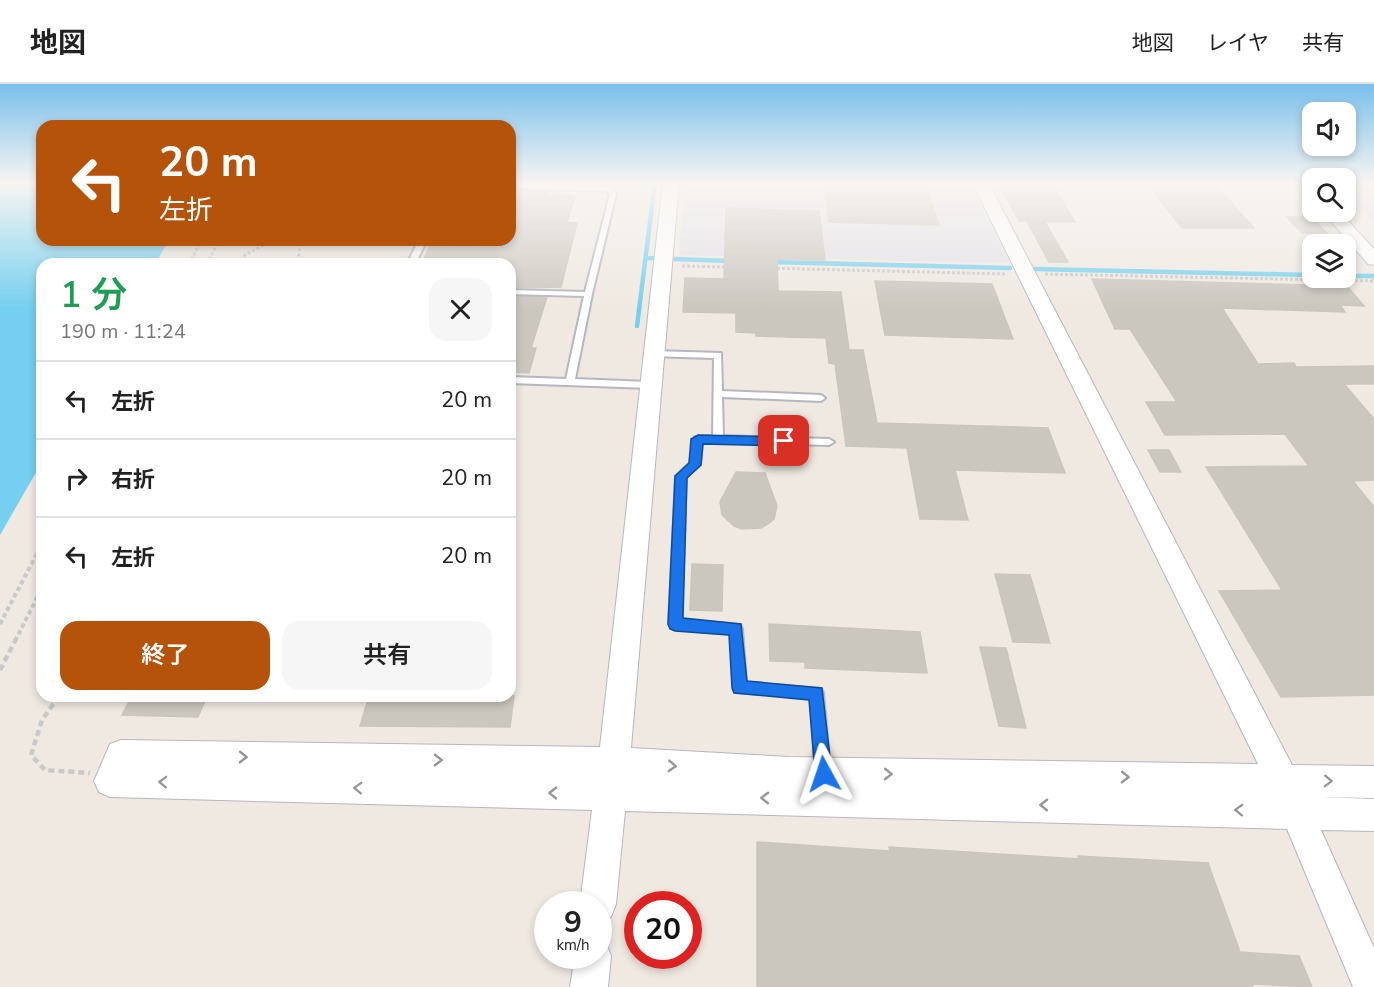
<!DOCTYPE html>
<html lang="ja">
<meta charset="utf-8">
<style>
:root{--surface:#fff;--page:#f6f6f6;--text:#222;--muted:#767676;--line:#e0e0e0;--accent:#b45309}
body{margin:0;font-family:"Nunito Sans","Noto Sans JP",sans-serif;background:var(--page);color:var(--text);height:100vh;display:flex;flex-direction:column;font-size:22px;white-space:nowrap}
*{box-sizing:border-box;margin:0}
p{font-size:20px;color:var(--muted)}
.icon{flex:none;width:33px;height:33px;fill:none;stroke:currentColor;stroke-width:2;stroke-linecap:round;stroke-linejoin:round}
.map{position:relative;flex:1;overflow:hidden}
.details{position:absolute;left:36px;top:174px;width:480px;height:444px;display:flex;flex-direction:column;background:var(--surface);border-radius:18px;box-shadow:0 3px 9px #0003}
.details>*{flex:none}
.top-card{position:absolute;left:36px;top:36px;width:480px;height:126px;border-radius:18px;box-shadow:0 3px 9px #0003;background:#b45309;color:#fff;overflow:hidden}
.controls{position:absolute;left:1302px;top:18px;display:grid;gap:12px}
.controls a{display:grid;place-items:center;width:54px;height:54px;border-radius:12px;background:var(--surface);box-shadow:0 3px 9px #0003;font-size:30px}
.speed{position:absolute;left:534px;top:807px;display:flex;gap:12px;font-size:30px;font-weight:700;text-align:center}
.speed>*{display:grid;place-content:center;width:78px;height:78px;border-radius:50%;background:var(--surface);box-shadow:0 3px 9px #0003;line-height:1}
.speed small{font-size:15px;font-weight:400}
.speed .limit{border:9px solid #d22;background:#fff;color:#111}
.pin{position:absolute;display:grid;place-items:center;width:51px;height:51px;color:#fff;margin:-26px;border-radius:12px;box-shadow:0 3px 9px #0006}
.me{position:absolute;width:66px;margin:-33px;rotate:355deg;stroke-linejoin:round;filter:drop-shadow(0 0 4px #0008)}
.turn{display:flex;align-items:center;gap:21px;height:126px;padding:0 24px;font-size:27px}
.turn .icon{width:78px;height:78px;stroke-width:2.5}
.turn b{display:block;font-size:42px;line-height:51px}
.round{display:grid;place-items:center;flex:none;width:63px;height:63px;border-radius:18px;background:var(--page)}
.summary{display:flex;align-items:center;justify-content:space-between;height:102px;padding:0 24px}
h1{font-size:36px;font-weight:600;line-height:45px;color:#1e9e55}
.action{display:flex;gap:12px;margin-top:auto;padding:12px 24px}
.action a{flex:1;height:69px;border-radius:18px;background:var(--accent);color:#fff;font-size:24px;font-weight:600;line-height:69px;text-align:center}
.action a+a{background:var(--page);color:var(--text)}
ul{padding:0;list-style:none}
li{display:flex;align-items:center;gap:18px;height:78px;padding:0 24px;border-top:2px solid var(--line)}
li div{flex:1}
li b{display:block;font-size:22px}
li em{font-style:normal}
header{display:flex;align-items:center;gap:36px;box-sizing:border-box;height:84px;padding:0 30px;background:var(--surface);border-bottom:2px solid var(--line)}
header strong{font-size:28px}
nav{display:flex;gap:33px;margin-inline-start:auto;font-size:21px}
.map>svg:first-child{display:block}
.industrial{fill:#e3e1e8}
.water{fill:#75cff0}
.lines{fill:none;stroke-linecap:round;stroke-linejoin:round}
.stream{stroke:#75cff0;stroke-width:4.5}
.building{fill:#cbc7bf;stroke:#cbc5ba;stroke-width:1.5}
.service-casing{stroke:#b4b7c1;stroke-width:4}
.tertiary-casing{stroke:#b4b7c1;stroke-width:2}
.path-far2{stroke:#c9c9c9;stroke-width:3;stroke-dasharray:3 2;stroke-linecap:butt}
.path-far1{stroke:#c9c9c9;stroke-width:4;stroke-dasharray:4.5 3;stroke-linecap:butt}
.path{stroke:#c9c9c9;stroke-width:4.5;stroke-dasharray:6 4;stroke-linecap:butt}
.service{fill:#fff;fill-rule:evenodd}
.tertiary{fill:#fff;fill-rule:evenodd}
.oneway{stroke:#969696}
.route{fill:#1a73e8;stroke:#114b97;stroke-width:1.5}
</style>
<header>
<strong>地図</strong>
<nav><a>地図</a><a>レイヤ</a><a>共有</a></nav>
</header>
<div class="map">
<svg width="1374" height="903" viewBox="0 0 1374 903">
<rect width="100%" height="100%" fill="#efe9e1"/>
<g class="industrial">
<path d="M685,98H969L1009,179L679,171Z"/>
<path d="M1346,98H1374V139L1346,108Z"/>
</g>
<path class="water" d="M0,98H42V156H169L155,180H42V378L0,451Z"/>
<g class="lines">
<g class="stream">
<path d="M646,174L731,177"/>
<path d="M771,178L1010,184"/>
<path d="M1034,185L1312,191"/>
<path d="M1346,192H1374"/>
<path d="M637,242L655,98"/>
</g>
</g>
<g class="building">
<path d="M824,98H914L915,102H926L939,141L829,138Z"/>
<path d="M998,98H1051L1075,138H1045L1068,178H1049L1027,137H1019Z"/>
<path d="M1146,98H1213L1254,144H1182Z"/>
<path d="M510,106L548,107L547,111L575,112L567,138L577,139L561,203L510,204V180H422L432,157L510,156Z"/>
<path d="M726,124L819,127L825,176L777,175L778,207L841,208L849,266H863L877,339L1048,344L1065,389L955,386L968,436L920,435L907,364L846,362L835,280L829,279L826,254L756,252V249L736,248V229L683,228L685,194L724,195Z"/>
<path d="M1287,133H1311L1327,149H1302Z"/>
<path d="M1092,195L1347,202L1364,222L1340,221L1345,228L1222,224L1258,280L1294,279L1296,283L1374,282V300H1344L1374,335V396L1353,397L1374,423V611L1281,613L1219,507L1282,506L1206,383L1309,382L1285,350L1165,351L1146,318H1177L1130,245H1115Z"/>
<path d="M875,197L992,200L1013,255L885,251Z"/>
<path d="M510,212L547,213L531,264H536L529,289L510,288Z"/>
<path d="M1148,366H1169L1181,388H1160Z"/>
<path d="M736,388L765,389L777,422L774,435L768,440L761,444L742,445L734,442L722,431L720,418Z"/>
<path d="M692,480L723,481L722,527L690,526Z"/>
<path d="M995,490L1030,491L1050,559L1013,558Z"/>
<path d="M769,540L920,548L927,589L805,584V578L770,577Z"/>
<path d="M980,563L1006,564L1026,644L999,642Z"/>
<path d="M132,612H207L198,633L122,631Z"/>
<path d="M369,612H514L510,643L360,642Z"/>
<path d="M757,758L890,767L889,763L1079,775L1078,772L1208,779L1240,868L1299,872L1312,903L1252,900L1253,903H757Z"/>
</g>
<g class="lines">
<g class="service-casing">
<g id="service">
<path d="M608,98H614L612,105L616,110L592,210L575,295L649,298L653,301L649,304L510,299V293L566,295L584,212L510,210V206L585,208L610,110L607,107L510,104V100L606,103Z"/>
<path d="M419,156H427L415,180H407Z"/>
<path d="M653,267L721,269L722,307L821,311L825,314L821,317L722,313L723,352L829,355L834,358L829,361L702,358L700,381L686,393L681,536L740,541L742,545L746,599L821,605L823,609L830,688L828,693L823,694L818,693L816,688L811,614L736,608L734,604L731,550L675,545L671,543L669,540L676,392L690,379L695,353L713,352L714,274L650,272L649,270Z"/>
</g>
</g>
<g class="tertiary-casing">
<g id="tertiary">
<path d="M663,98H679L631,664L789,673L1258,680L972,98H988L1292,681L1374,682V714L1320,713L1374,715V747L1321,746L1374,864V903H1353L1287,745L625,727L616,820L611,833L598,837V820H580L592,726L110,713L99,708L94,697L110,660L121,656L600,663Z"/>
<path d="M1298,98H1312V111L1306,109Z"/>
<path d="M1323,128H1340L1374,165V181L1368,180Z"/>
<path d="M598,856L606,859L611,872L608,903H570L575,872H598Z"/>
</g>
</g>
<g class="path-far2">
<path d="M297,156L300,158L298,180"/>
<path d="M189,180L202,156"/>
<path d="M207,180L219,156"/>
<path d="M237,180L245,171L273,156"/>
<path d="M682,182L1007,190"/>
<path d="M1045,190L1374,197"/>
</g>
<g class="path-far1">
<path d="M0,540L42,460"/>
<path d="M15,557L42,504"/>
</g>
<g class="path">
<path d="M0,586L16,555"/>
<path d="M59,612L42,636L31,671L45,686L90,689"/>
</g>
<use href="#service" class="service"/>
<use href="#tertiary" class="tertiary"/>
</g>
<defs><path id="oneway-chevron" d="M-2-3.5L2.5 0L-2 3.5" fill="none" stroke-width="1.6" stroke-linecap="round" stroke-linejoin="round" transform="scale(1.5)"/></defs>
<g class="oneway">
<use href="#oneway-chevron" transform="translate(243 673) rotate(1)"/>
<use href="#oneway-chevron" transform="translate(438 676) rotate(1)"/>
<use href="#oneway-chevron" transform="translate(672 682) rotate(3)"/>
<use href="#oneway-chevron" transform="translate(888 690) rotate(1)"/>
<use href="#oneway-chevron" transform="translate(1125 693) rotate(1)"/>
<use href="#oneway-chevron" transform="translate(1328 697) rotate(2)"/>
<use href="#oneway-chevron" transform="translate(163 698) rotate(-178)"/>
<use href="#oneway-chevron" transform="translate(358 704) rotate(-178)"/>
<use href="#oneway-chevron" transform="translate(553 709) rotate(-179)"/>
<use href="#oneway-chevron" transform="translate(765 714) rotate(-179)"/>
<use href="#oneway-chevron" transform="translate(1044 721) rotate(-179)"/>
<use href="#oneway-chevron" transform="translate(1239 726) rotate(-178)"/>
</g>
<linearGradient id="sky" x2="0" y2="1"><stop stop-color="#7abfeb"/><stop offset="0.44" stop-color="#f8f5f2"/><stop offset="1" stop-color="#f8f5f2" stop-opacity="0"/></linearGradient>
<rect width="1374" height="225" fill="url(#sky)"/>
<path class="route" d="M698,351L784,353L790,357L784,362L703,360L701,381L687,394L683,534L741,540L747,597L822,604L832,690L830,695L824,698L818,695L815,690L809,616L734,609L732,604L729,551L675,547L670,545L668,540L675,392L689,379L691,355Z"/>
</svg>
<div class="controls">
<a><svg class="icon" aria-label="sound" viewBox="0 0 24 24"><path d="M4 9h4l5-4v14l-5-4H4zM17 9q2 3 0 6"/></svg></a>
<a><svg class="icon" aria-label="search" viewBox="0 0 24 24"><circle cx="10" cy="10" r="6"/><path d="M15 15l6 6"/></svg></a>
<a><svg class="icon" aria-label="layers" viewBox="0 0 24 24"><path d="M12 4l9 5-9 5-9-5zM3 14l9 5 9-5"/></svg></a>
</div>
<div class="speed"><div>9<small>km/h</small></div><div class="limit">20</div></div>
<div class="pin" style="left:784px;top:357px;background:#d93025"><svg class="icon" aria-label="arrive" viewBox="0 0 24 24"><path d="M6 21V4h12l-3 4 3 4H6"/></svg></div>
<svg class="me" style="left:824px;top:690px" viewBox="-20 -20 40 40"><path d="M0-17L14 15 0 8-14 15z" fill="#1a73e8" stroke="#fff" stroke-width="4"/></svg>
<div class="top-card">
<div class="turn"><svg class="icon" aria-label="left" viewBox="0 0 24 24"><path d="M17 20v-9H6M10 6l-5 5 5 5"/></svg><div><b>20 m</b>左折</div></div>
</div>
<section class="details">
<div class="summary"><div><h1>1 分</h1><p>190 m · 11:24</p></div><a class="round"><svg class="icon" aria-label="close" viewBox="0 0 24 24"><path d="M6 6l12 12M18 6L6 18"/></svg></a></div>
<ul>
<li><svg class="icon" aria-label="left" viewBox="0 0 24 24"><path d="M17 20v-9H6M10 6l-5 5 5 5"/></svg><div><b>左折</b></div><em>20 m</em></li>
<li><svg class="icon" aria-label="right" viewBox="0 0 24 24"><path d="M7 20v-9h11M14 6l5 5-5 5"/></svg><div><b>右折</b></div><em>20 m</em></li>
<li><svg class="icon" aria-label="left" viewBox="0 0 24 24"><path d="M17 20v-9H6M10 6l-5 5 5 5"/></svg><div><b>左折</b></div><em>20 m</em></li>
</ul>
<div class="action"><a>終了</a><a>共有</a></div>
</section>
</div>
